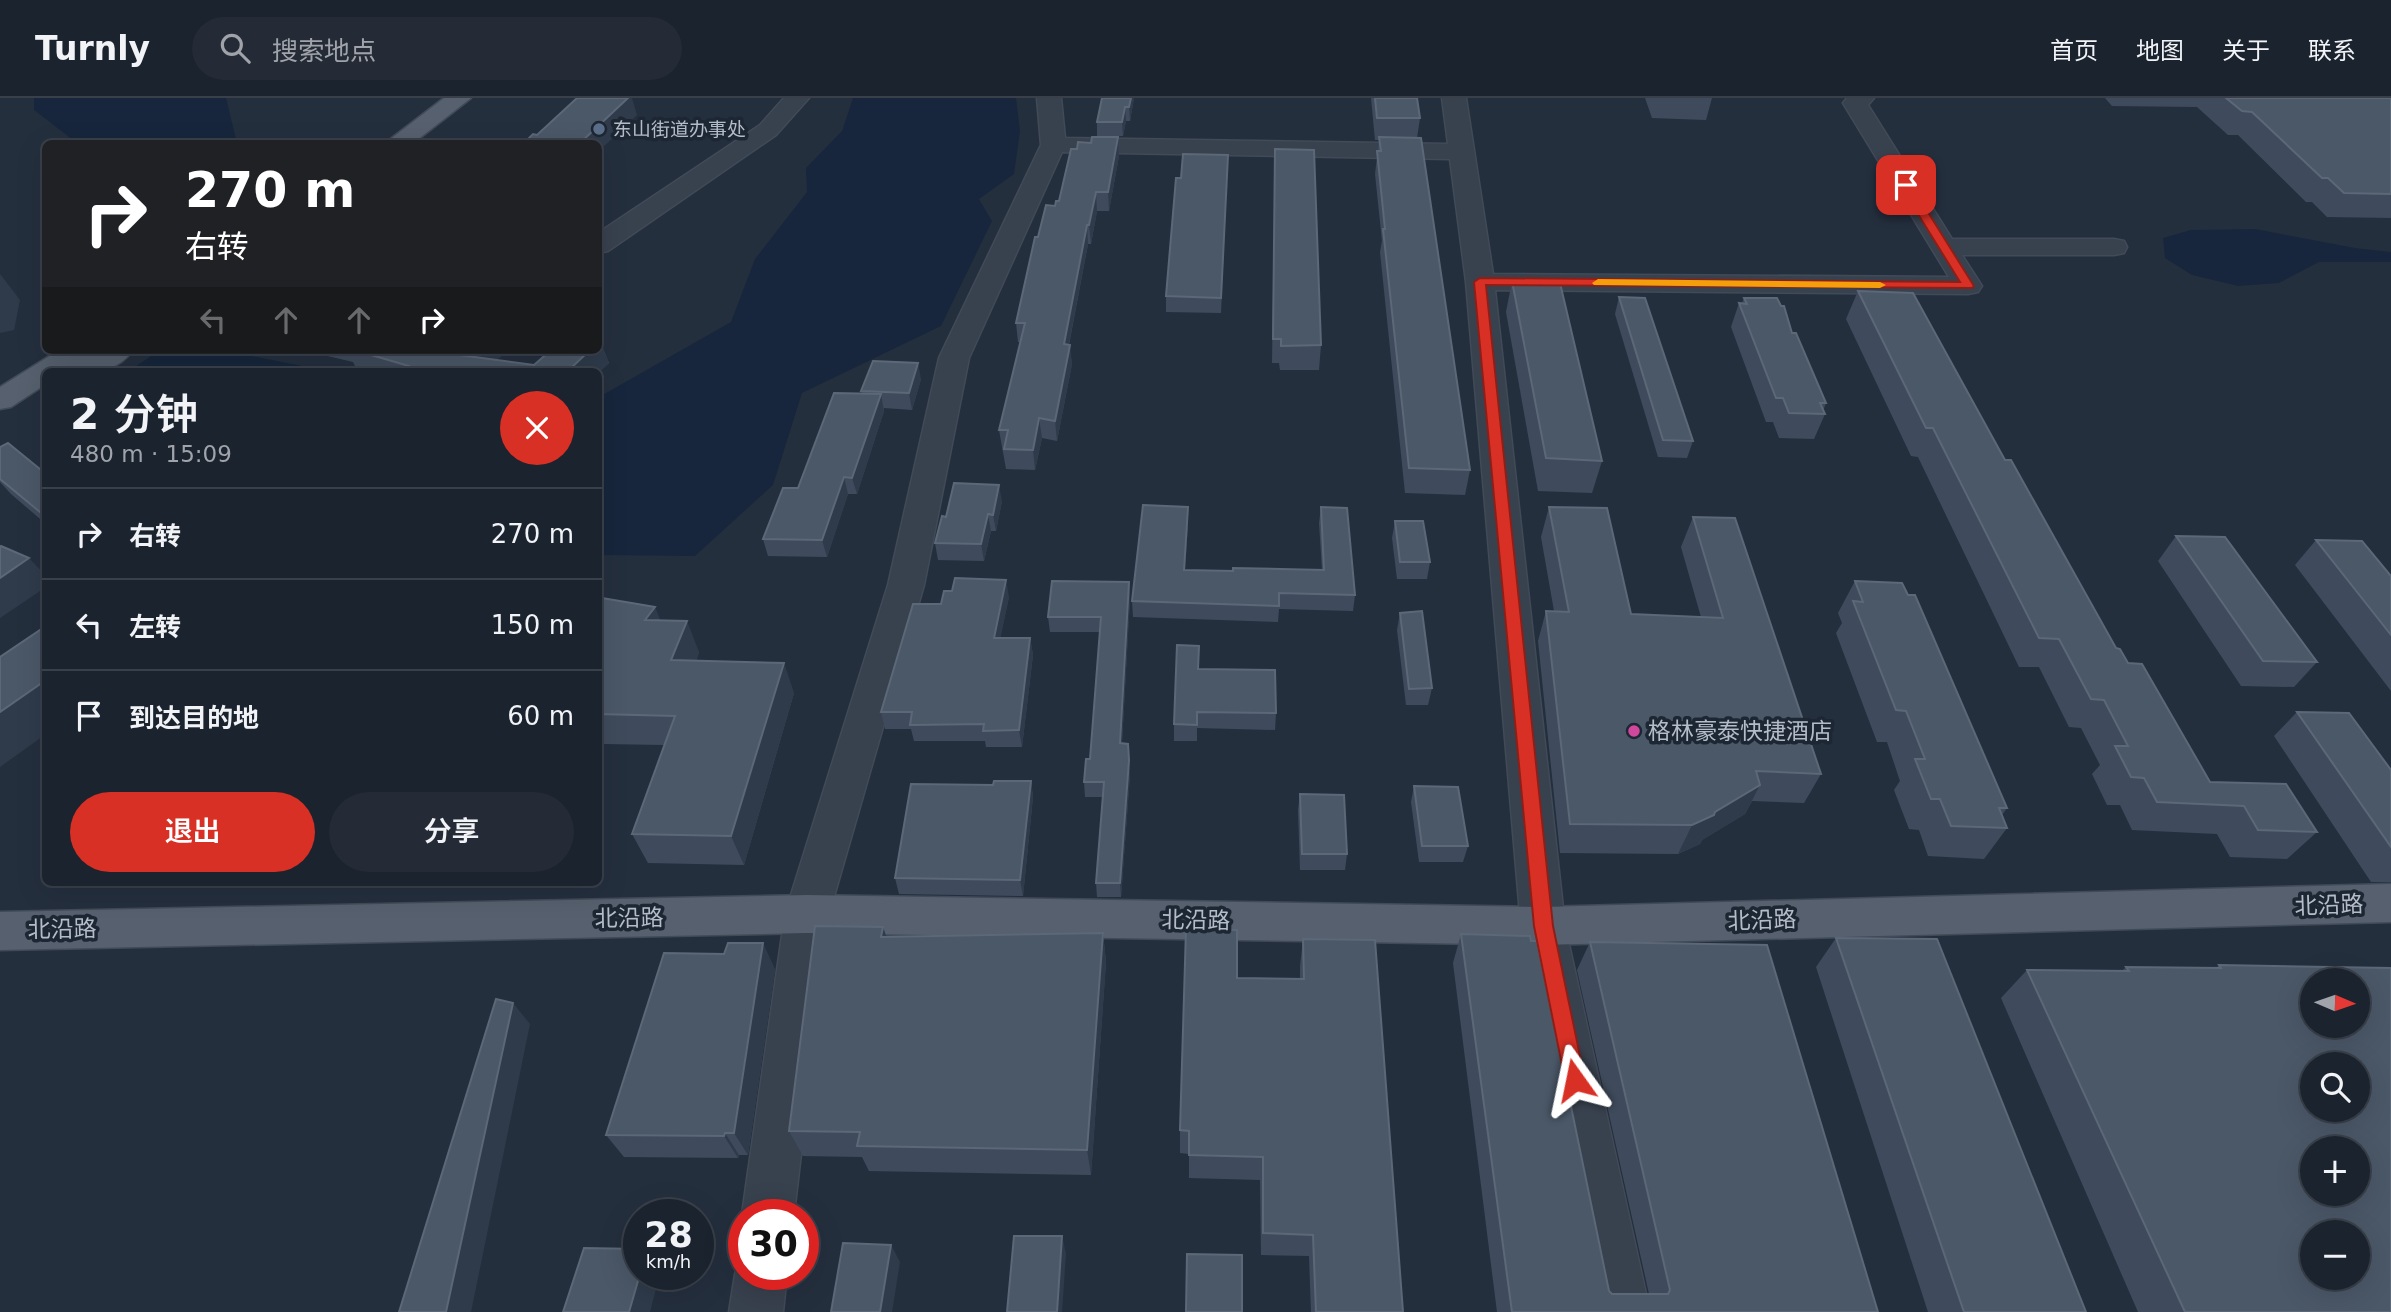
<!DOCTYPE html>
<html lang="zh">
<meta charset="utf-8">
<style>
:root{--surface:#1b232e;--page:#242b36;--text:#f1f3f6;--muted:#a0a4aa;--line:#39404a;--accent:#d93025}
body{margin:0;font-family:"DejaVu Sans","Noto Sans SC",sans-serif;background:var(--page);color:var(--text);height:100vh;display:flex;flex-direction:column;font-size:26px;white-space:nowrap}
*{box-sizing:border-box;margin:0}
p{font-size:23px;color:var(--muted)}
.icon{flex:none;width:38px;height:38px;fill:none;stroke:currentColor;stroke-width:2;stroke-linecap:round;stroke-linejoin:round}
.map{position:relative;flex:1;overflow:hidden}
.drawer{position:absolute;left:42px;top:270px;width:560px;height:518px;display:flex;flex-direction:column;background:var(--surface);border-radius:10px;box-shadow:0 7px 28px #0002,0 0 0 2px var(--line)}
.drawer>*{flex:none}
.guide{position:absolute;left:42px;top:42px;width:560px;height:214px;border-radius:10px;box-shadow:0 7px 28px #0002,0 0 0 2px var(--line);background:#202124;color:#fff;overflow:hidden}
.needle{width:46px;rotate:92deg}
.tools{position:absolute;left:2300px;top:870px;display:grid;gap:14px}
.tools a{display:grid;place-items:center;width:70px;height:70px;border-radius:50%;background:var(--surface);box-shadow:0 7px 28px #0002,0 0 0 2px var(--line);font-size:35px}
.speed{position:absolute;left:623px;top:1101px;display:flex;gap:14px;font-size:35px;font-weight:700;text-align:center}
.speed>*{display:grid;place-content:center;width:91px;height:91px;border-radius:50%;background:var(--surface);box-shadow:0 7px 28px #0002,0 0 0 2px var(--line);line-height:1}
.speed small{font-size:18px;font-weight:400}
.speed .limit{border:10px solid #d22;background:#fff;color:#111}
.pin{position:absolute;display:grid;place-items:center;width:60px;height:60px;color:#fff;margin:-30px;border-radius:14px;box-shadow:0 4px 10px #0006}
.me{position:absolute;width:77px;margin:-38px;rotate:348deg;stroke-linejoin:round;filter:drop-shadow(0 0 5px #0008)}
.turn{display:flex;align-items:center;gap:24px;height:147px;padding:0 28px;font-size:32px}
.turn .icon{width:91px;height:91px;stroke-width:2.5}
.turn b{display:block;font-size:49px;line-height:60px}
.lanes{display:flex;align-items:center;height:66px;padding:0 28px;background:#0003;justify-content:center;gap:35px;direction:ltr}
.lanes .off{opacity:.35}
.round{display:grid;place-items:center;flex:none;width:74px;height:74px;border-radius:37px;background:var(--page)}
.summary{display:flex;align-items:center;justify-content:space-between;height:119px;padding:0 28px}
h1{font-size:42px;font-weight:600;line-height:52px}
.primary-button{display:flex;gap:14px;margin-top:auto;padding:14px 28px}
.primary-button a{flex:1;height:80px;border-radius:42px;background:var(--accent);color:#fff;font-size:28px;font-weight:600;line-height:80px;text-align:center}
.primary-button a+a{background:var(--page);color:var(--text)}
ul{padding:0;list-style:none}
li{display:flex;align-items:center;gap:21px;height:91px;padding:0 28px;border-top:2px solid var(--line)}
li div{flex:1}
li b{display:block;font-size:26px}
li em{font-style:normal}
header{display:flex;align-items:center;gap:42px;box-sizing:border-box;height:98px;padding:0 35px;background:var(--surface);border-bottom:2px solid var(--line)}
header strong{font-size:33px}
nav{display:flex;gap:38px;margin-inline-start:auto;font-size:24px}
.search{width:490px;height:63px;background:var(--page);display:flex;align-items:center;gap:18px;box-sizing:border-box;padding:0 24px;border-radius:38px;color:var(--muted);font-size:26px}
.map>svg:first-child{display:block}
.water{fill:#17263c}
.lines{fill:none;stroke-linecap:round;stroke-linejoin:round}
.minor-casing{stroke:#414a57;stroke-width:3}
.major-casing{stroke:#414a57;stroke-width:3}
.minor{fill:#38414e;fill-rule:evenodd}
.major{fill:#56606e;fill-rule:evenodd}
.wall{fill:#3f4b5c}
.shaded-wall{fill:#2f3b4b}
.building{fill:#4b5868;stroke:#5c6777;stroke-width:2;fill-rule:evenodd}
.route{fill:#d93025;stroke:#8d1f18;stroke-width:2}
.slow{fill:#f59e0b}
.service-dot{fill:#5c6f8a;stroke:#1d2633;stroke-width:2.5}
.hotel-dot{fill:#d1479c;stroke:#1d2633;stroke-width:2.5}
.labels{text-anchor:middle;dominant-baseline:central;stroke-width:7;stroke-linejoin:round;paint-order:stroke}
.far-poi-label{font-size:19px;fill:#b4bcc9;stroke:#1d2633;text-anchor:start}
.poi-label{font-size:23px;fill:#b4bcc9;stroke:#1d2633;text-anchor:start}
.street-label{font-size:23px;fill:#b4bcc9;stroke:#1d2633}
</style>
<header>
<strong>Turnly</strong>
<div class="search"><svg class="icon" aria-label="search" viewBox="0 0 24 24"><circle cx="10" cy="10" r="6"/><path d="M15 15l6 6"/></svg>搜索地点</div>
<nav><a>首页</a><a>地图</a><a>关于</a><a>联系</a></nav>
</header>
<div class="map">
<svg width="2391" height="1214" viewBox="0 0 2391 1214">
<rect width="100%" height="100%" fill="#242f3e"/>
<g class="water">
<path d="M34,0H226L237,45H77L34,12Z"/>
<path d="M853,0H1016L1020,33L1014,76L979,101L992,123L941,228L802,295L773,387L695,458L599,457V299L731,224L755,161L807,94L806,70L842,33Z"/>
<path d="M2255,131L2355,150L2391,154V164H2319L2279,185L2238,188L2192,177L2165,160L2163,140L2191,132Z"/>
<path d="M160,252H220L328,273H129Z"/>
</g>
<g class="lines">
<g class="minor-casing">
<g id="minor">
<path d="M784,0H809L776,37L608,153L598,155V135L760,27Z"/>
<path d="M1037,0H1061L1065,40L1448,46L1442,0H1466L1493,176L1949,179L1843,5L1847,0H1874L1868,7L1952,141H2114L2124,143L2127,149L2124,155L2114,157H1962L1982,188L1978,194L1968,196L1495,192L1565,828L1650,1214H1596L1521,828L1466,184L1450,61L1062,54L969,260L924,487L829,816L794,1116H744V1119L742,1116L785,816L888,487L939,260L1041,47Z"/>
<path d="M742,1157L744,1176H787L783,1214H729L735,1176Z"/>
</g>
</g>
<g class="major-casing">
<g id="major">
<path d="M444,0H471L412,46H384Z"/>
<path d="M59,252H94L90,257L98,252H133C117,275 96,273 71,273L74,268L67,273H46V286L11,309L0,311V289Z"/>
<path d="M2391,786V824L1543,847L807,835L0,852V814L807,797L1543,809Z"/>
</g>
</g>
<use href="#minor" class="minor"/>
<use href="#major" class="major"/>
</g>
<g class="wall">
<path d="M1134,0L1130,23H1126L1123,38H1097V24Z"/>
<path d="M1371,0H1417L1420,20L1417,40L1470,372L1465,397L1405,395L1380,154L1382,143L1375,76L1379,42H1375Z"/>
<path d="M1645,0H1712L1706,22L1652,20Z"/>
<path d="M2105,0H2391V120L2327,119L2312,104H2306L2238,37H2228L2197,9L2112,8Z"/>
<path d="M1118,39L1119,58L1109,113H1097L1091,146H1088L1069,247L1072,266L1057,343L1042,340L1035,372L1006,371L999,332L1021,244H1018L1016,225L1038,139L1055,108L1059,103L1077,51L1091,45Z"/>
<path d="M1275,51L1321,247L1319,272H1280L1279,265H1272Z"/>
<path d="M1228,57L1221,215L1166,214V198Z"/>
<path d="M1512,183L1602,363L1592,395L1538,393L1506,214Z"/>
<path d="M1858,193L2005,362L2116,550L2128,565L2210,684L2317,734L2287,761L2230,759L2217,736L2132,732L2120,707H2107L2092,676L2100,667L2081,630L2069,629L2039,569H2019L1918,359L1911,358L1846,221Z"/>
<path d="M1619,199L1693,343L1687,360L1658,359L1615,216Z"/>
<path d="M1744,200L1792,235L1826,305L1823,313L1825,316L1814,341L1779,340L1773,324H1766L1731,229L1739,205H1742Z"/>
<path d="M600,243L609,265L598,275V273H361L357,272L353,264L302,252H510L496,262L534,267Z"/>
<path d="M921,281L912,312L884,310V313L857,396H848L827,459L768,458L763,441L862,296L861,293Z"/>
<path d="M0,349L46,376V426L11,396L0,384Z"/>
<path d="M1002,403L996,433H991L984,463L938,462L935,445L946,419Z"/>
<path d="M1321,409L1355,497L1353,513L1279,511L1278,524L1133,519L1132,503L1188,425L1185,472L1233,473L1322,472L1319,425Z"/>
<path d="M1549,409L1631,516L1701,519L1681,449L1693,419L1821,676L1804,705L1752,703L1745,716L1702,742L1700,746L1678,756L1560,755L1538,543L1546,513H1554L1541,439Z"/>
<path d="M1395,423L1430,464L1427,481H1397L1392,440Z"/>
<path d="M2176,438L2317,564L2294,589L2241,588L2158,463Z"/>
<path d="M2316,442L2391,478V593L2295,467Z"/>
<path d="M1855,483L2007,710L2002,717L2007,730L1984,761L1928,758L1919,732L1909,731L1894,692L1900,683L1887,644H1877L1836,535L1842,525L1838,515Z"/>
<path d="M1129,484L1130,500L1122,645L1130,677L1121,799H1097L1096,785L1103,699H1085L1084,684L1090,661L1100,534H1050L1048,519Z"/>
<path d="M1009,499L1000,540H1030L1033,557L1022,649H986L985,643H914L911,631H885L881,614L941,506Z"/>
<path d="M598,505L661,523L699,554L696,563L794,595L744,767L648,765L632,736L665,647L604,646L598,660Z"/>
<path d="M1400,515L1432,590L1428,607H1406L1397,532Z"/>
<path d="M1199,571L1276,615L1275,632L1197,630V643H1174V626Z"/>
<path d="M2297,614L2391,672V784H2371L2274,638Z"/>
<path d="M1031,683L1033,699L1023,798L899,796L895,780L993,687Z"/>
<path d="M1414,688L1468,748L1463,764H1419L1411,704Z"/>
<path d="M1300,696L1347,756L1345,772H1300L1298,712Z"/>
<path d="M883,829L886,839L1103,835L1106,864L1091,1077L869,1073L862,1059L803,1058L789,1033Z"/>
<path d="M1461,836L1609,1193L1612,1196H1649L1577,872L1590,844L1878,1214H1497L1453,865Z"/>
<path d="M1836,840L2086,1214H1928L1816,869Z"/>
<path d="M1303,841L1403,1214H1311L1309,1158L1261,1157L1260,1082L1189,1080V1056L1180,1055V1032L1237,880L1300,881V868Z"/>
<path d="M2219,867L2391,1214H2138L2001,900L2027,872L2122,873L2126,869L2216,870Z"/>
<path d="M775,871L748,1057H739L738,1060L624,1059L606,1037Z"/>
</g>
<g class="shaded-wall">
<path d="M628,0H632L637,17L598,54V46H579Z"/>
<path d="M1131,0H1134L1130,23L1129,9Z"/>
<path d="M1125,9L1126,23L1123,38L1122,24Z"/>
<path d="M1118,39L1119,58L1109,113L1108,94Z"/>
<path d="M1096,94L1097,113L1091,146L1089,127Z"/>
<path d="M1087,127L1088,146L1065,266L1064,246Z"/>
<path d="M0,176L20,202L14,232L0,235Z"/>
<path d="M600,243L609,265L598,275V273H568L590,252H598V245Z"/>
<path d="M1070,247L1072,266L1057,343L1055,323Z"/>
<path d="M467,252H510L480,273L460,257Z"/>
<path d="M918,265L921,281L912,312L909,295Z"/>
<path d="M881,296L884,313L857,396L852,380Z"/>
<path d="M1039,320L1042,340L1035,372L1033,352Z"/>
<path d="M844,379L848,396L827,459L822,442Z"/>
<path d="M999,387L1002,403L996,433L993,417Z"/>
<path d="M1188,409V425L1184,488V472Z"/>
<path d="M988,416L991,433L984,463L981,446Z"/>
<path d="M29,460L46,478V489L0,520V480Z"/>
<path d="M1006,482L1009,499L997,556L994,540Z"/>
<path d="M1129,484L1130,500L1121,660L1120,645Z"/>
<path d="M655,509L668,540L645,522Z"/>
<path d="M687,523L699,554L685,593L671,562Z"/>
<path d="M1030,540L1033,557L1022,649L1019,632Z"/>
<path d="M784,565L794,595L744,767L731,738Z"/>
<path d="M46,582V636L0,669V614Z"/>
<path d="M598,634L604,646L598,660Z"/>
<path d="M1128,646L1130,677L1121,799L1120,785Z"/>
<path d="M1031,683L1033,699L1023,798L1020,782Z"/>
<path d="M1760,687L1745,716L1702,742L1700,746L1678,756L1692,727Z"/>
<path d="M883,829L893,858L881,839Z"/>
<path d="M1103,835L1106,864L1091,1077L1087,1052Z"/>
<path d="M763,845L775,871L748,1057L734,1035Z"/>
<path d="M513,905L530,926L471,1214H446Z"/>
<path d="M725,1035L739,1057L738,1060L724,1038Z"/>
<path d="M1062,1138L1066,1156L1062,1214H1057Z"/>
<path d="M891,1147L900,1164L892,1214H880Z"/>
<path d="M640,1176H660L650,1214H629Z"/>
</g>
<g class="building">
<path d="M577,0H628L579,46H523L533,36L537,37Z"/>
<path d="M1102,0H1131L1129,9H1125L1122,24H1097Z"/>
<path d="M1375,0H1417L1420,20H1377Z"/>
<path d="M2226,0H2391V96L2344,95L2328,80H2322L2252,14L2242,13Z"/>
<path d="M1092,39H1118L1108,94H1096L1089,127H1087L1064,246L1070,247L1055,323L1039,320L1033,352L1004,351L1008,332H999L1025,225H1016L1035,139H1038L1046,107L1055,108L1056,103H1059L1071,51H1077L1078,44L1091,45Z"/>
<path d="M1379,39L1421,40L1470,372L1409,370L1383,131H1385L1377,53H1381Z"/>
<path d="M1275,51L1314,52L1321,247L1281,248V241H1273Z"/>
<path d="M1183,56L1228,57L1221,200L1166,198L1176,80H1181Z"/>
<path d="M1512,183L1560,185L1602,363L1546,360Z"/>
<path d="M1858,193L1913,195L2005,362H2011L2116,550L2120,551L2128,565L2142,566L2210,684L2286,686L2317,734L2258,732L2244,708L2157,704L2144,680L2131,679L2115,648H2128L2104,602L2091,601L2059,541L2039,540L1933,330H1926Z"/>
<path d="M1619,199L1645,200L1693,343L1663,342Z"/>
<path d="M1744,200H1777L1781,208H1784L1792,235H1796L1826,305H1820L1825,316L1789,315L1783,300H1776L1739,205L1747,206Z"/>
<path d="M354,252H384L385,253L467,252L460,257L534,267L551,252H590L568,273H405L409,268Z"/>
<path d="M873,263L918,265L909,295L861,293Z"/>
<path d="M834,295L881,296L852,380L844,379L822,442L763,441L783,390H798Z"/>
<path d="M8,345L46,376V419L0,381V349Z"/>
<path d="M954,385L999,387L993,417L988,416L981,446L935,445L942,418L946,419Z"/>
<path d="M1143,407L1188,409L1184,472L1233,473V470L1324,472L1321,409L1347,410L1355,497L1279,495V508L1132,503Z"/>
<path d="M1549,409L1607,410L1631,516L1723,520L1693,419L1735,420L1821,676L1756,673L1760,687L1715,714L1714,717L1692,727L1570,726L1546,513L1569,514Z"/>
<path d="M1395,423H1423L1430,464H1400Z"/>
<path d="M2176,438L2225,439L2317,564L2263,563Z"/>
<path d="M2316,442L2362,443L2391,478V537Z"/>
<path d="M1,448L29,460L0,480V449Z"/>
<path d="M955,480L1006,482L994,540H1030L1019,632L983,633L984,626L910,627L912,614H881L913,506H941L944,493H952Z"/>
<path d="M1052,483L1129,484L1120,645L1128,646L1129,662L1120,785H1096L1104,684H1084L1086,661H1090L1101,519H1048Z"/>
<path d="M1855,483L1902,485L1908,497H1915L2007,710H1999L2007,730L1951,728L1940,701H1931L1915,661H1925L1906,613L1896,612L1853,503L1863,504Z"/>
<path d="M602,500L655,509L645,522L687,523L671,562L784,565L731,738L632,736L675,618L598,616V505Z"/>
<path d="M1422,513L1432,590L1409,591L1400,515Z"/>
<path d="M46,528V582L0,614V559Z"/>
<path d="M1177,547L1199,548L1198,571L1275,572L1276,615L1197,614V627L1174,626Z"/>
<path d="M2297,614L2349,615L2391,672V749Z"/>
<path d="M994,683H1031L1020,782L895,780L911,686L993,687Z"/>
<path d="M1414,688L1458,689L1468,748H1422Z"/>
<path d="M1300,696L1344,697L1347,756H1302Z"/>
<path d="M815,828L883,829L881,839L1103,835L1087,1052L857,1048L860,1034L789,1033Z"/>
<path d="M1186,831L1237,832V880L1304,881L1303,841L1375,842L1403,1214H1316L1313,1137L1263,1135V1059L1189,1057V1033L1180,1032Z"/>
<path d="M1461,836L1530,838L1531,843H1537L1609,1193L1612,1196H1668L1670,1192L1590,844L1767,847L1878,1214H1512Z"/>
<path d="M1836,840L1937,841L2086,1214H1964Z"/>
<path d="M728,845H763L734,1035H725L724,1038L606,1037L664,855L724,856Z"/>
<path d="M2219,867L2391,870V1214H2185L2027,872L2129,873L2126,869L2221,870ZM2312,882H2357V928H2312ZM2312,966H2357V1012H2312ZM2312,1050H2357V1096H2312ZM2312,1134H2357V1180H2312Z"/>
<path d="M496,901L513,905L446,1214H399Z"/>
<path d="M1014,1138H1062L1057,1214H1007Z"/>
<path d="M843,1145L891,1147L880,1214H831Z"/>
<path d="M584,1150L639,1151V1176H640L629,1214H563Z"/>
<path d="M1187,1156L1242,1157V1214H1186Z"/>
</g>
<path class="route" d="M1902,85L1911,87L1974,188L1972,190L1486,187L1553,828L1585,982L1582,989L1575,992L1568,989L1565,982L1534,828L1474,184L1480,180L1960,184L1900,87Z"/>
<path class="slow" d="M1598,181L1880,184L1886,187L1880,190L1594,187L1592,185Z"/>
<circle class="service-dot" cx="599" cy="31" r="7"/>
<circle class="hotel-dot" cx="1634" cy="633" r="7"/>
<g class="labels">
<g class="far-poi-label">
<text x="613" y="31">东山街道办事处</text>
</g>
<g class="poi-label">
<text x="1648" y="633">格林豪泰快捷酒店</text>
</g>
<g class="street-label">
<text transform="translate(2329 807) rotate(-2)">北沿路</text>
<text transform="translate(629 820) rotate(-1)">北沿路</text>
<text transform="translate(1196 822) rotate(1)">北沿路</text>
<text transform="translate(1762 822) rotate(-2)">北沿路</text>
<text transform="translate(62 831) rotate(-1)">北沿路</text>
</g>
</g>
</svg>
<div class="tools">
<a><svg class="needle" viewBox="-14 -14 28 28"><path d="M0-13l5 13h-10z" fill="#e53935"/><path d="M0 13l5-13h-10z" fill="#a0a4aa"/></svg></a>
<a><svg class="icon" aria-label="search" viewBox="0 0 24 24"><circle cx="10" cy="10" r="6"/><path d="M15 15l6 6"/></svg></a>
<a>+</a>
<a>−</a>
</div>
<div class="speed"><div>28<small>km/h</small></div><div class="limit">30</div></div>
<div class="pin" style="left:1906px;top:87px;background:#d93025"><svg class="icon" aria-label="arrive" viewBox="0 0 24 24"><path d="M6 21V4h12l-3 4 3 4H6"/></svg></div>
<svg class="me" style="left:1575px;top:982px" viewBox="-20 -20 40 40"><path d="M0-17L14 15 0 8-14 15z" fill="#d93025" stroke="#fff" stroke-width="4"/></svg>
<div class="guide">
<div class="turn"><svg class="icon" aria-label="right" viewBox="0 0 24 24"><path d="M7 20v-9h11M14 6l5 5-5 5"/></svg><div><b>270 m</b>右转</div></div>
<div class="lanes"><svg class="icon off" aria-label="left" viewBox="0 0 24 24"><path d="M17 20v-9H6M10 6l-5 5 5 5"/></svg><svg class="icon off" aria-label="ahead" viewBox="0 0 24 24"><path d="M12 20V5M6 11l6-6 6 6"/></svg><svg class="icon off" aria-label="ahead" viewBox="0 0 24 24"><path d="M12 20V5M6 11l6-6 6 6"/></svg><svg class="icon" aria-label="right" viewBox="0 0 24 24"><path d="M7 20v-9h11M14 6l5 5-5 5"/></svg></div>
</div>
<section class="drawer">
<div class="summary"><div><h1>2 分钟</h1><p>480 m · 15:09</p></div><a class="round" style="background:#d93025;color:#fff"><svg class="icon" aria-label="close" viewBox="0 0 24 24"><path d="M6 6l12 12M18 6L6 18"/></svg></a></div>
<ul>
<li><svg class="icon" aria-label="right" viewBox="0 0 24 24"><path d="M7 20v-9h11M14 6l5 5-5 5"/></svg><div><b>右转</b></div><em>270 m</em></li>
<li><svg class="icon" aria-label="left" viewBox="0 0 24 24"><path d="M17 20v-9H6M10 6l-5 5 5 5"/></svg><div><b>左转</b></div><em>150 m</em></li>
<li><svg class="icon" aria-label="arrive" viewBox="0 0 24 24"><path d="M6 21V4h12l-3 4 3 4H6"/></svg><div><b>到达目的地</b></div><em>60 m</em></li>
</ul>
<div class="primary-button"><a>退出</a><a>分享</a></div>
</section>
</div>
